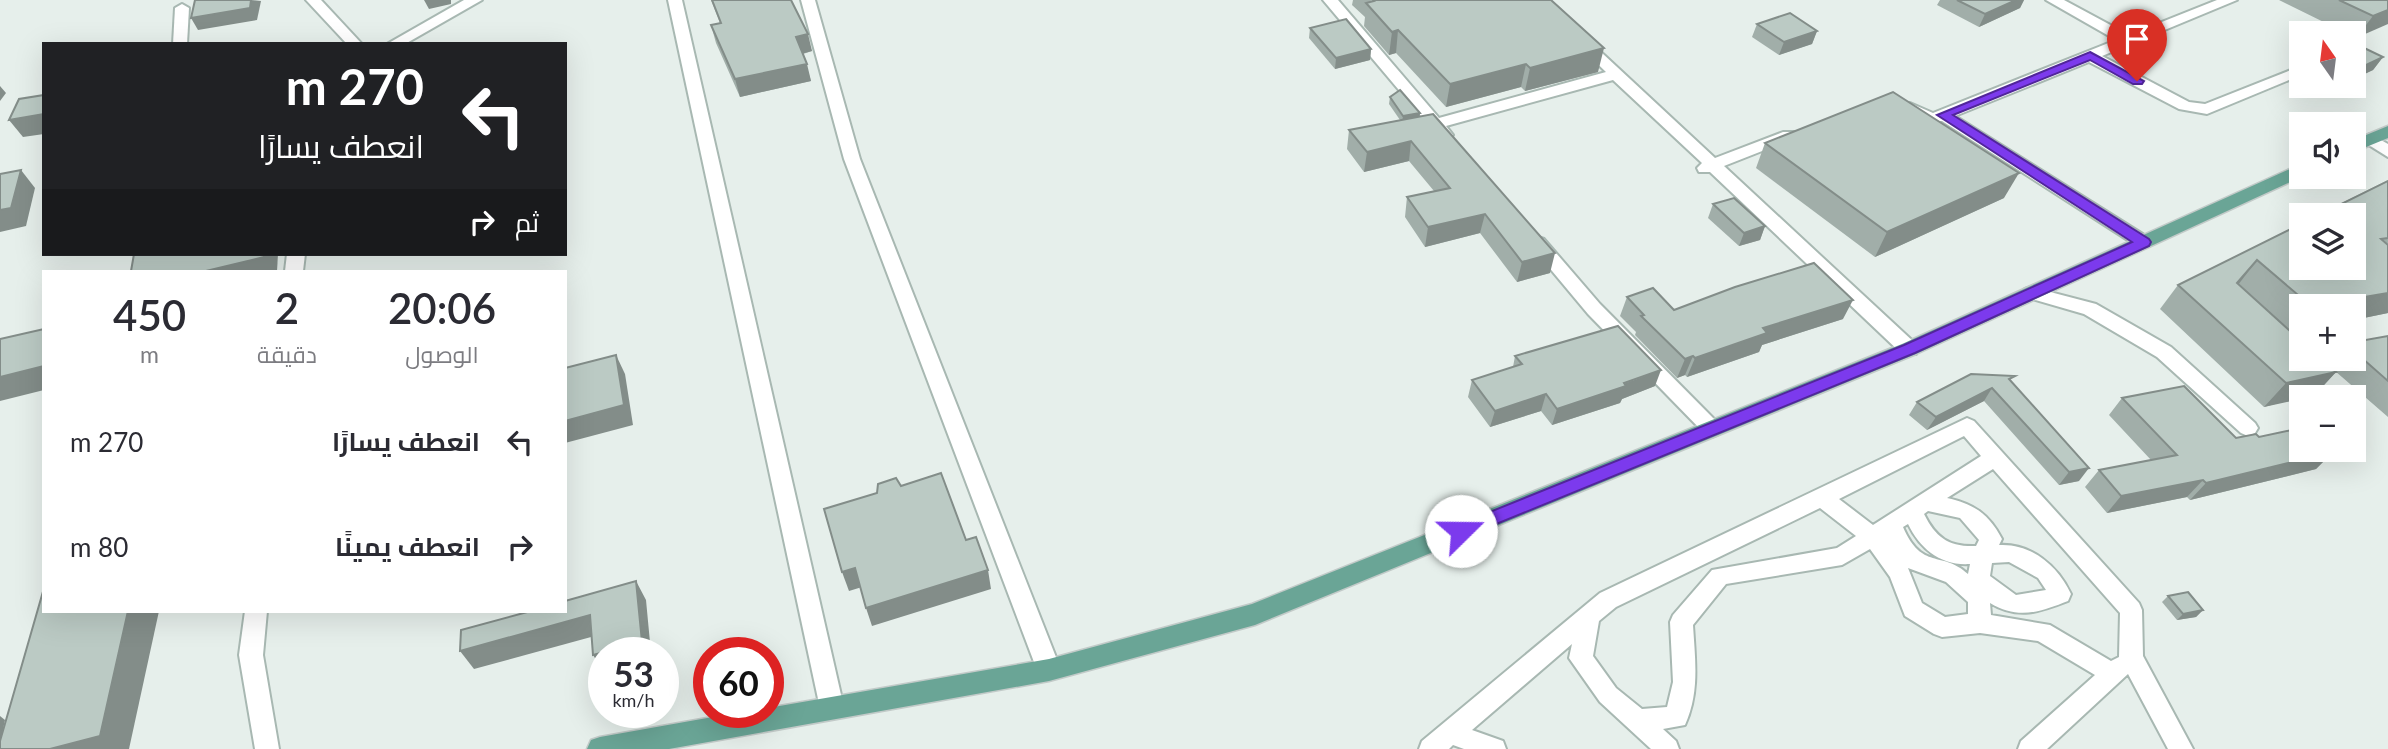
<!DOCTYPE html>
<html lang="ar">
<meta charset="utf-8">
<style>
:root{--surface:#fff;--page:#f7f7f7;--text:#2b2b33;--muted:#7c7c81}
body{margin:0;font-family:Lato,Cairo,sans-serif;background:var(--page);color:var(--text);direction:rtl;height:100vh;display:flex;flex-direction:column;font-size:26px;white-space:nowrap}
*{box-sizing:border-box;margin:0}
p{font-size:23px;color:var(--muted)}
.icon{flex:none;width:38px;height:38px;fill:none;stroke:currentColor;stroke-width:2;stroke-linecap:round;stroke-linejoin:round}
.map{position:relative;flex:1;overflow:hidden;direction:ltr}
.side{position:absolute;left:42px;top:270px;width:525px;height:343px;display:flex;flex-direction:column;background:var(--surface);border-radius:0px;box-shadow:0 7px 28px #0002;direction:rtl}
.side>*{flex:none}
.banner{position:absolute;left:42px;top:42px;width:525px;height:214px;border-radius:0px;box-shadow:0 7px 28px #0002;direction:rtl;background:#202124;color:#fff;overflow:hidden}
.needle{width:46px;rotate:346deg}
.tools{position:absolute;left:2289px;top:21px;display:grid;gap:14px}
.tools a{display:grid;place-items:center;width:77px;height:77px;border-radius:0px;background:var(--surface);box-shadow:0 7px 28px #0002;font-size:35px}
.speed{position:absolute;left:588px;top:637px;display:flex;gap:14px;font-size:35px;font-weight:700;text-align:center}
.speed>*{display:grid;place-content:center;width:91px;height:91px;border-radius:50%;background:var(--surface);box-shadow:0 7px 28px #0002;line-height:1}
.speed small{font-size:18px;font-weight:400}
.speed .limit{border:10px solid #d22;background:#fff;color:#111}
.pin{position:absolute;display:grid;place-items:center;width:60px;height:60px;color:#fff;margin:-72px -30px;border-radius:50% 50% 50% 0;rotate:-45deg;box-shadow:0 0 7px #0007}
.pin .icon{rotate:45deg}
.me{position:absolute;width:77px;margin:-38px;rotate:68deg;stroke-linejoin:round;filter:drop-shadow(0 0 5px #0008)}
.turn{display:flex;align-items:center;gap:24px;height:147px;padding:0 28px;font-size:32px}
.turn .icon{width:91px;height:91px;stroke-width:2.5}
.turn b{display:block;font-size:49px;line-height:60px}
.then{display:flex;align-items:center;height:66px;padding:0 28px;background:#0003;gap:14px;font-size:26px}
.eta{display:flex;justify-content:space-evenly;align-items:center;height:119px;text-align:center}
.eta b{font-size:42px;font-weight:600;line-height:49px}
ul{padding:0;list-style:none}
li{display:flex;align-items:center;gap:21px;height:105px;padding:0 28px}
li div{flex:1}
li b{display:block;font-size:26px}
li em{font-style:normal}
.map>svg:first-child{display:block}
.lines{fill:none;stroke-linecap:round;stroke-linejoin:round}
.minor-casing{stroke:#a8b8b2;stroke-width:4}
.primary-casing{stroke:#c2cac8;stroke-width:3}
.minor{fill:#fff;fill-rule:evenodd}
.primary{fill:#6aa596;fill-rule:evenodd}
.wall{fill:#a1aea9}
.shaded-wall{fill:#838d89}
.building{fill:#bbcac4;stroke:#838d89;stroke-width:2}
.route{fill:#7c3aed;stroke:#51269a;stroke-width:2}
</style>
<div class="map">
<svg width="2388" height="749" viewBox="0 0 2388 749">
<rect width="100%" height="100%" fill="#e6efeb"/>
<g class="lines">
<g class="minor-casing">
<g id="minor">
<path d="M306,0H321L362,44H347Z"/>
<path d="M464,0H482L405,44H387Z"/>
<path d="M668,0H682L844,708L840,716L832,719L824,716L820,708Z"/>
<path d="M801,0H815L860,159L1061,670L1057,677L1049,680L1041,677L1037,670L844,159Z"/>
<path d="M1323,0H1338L1439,118L1606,72L1576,43L1583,39L1588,40L1715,158L1783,132H1795L1797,135L1795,138L1724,166L1916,344L1918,349L1916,354H1902L1710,172H1699L1697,168L1702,163L1613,80L1446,126L1453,135L1445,140L1439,138L1432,129H1420L1418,126L1425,121Z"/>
<path d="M2046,0H2064L2129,35L2217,0H2237L2102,56L2189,102L2205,104L2301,66V75L2207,114L2179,109L2089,62L1955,116L2149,238L2152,242L2149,246H2137L1942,121L1927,122L1902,108L1910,103L1933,113L2116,40Z"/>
<path d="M182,4L189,8L187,44H173L175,8Z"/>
<path d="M2370,134L2388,144V157L2364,142L2362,139Z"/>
<path d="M1538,237L1544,239L1600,304L1719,424L1722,429L1719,434L1712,437L1705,434L1588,314L1532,247L1529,243Z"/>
<path d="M287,254H305L303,271H285Z"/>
<path d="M2031,287L2096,304L2171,347L2255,423L2258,428L2255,433L2248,436L2241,433L2157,357L2084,314L2025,297L2022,293L2025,289Z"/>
<path d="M1967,418L1974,421L2139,603L2142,610L2143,656L2193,749H2168L2128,674L2047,749H2018L2021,741L2095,675L2038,641L1980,633L1942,637L1934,634L1905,616L1890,577L1870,549L1842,565L1726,584L1693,625C1695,659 1700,692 1685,725L1663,729L1676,741L1679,749H1651L1600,702L1569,658L1572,644L1472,730L1503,741L1506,749H1464L1453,745L1449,749H1419L1422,741L1600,593ZM1964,436L1981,456L1873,525L1839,499ZM1993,469L2120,613L2119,657L2111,661L2050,625L1991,615L1990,603C2018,620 2040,612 2068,601L2071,594C2058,566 2031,543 1999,545L2002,539C1989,514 1974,504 1947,498ZM1820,508L1856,536L1837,548L1712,570L1673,615L1670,622L1673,682L1667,707L1642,709L1616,688L1593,656L1599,621L1616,607ZM1928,511L1960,518L1979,540L1976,546C1949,547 1936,538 1924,514ZM1908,524C1920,549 1941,566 1970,564L1968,574C1942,550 1922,571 1903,527ZM2009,562L2038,578L2046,590L2016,595L1990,576L1992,563ZM1908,568L1946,582L1968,602V614L1945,617L1922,603Z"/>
<path d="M245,611H267L263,655L279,749H255L239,655Z"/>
</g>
</g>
<g class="primary-casing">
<g id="primary">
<path d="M2388,126V138L2354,152V140Z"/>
<path d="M2301,164V177L1916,354L1255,625L1049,681L669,749H587L591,740L600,737L741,712H768V708L1049,659L1252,604L1902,344Z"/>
</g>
</g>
<use href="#minor" class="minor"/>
<use href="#primary" class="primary"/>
</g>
<g class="wall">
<path d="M711,0H791L812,51L803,54L811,81L740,97L716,43L711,25L720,23Z"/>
<path d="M1353,0H1551L1598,72L1525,91L1521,87L1446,107L1396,53L1389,55L1364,26L1365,17L1352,5Z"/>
<path d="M1940,0H2024L2020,8L1979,27L1937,5Z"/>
<path d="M2279,0H2388L2356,38L2354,37V33H2346Z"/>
<path d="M1757,24L1817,31L1812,44L1779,55L1752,37Z"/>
<path d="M1310,28L1371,49L1370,60L1335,69L1309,38Z"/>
<path d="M2354,49L2383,57L2373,70L2354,79Z"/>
<path d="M1390,97L1420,113L1419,116L1550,273L1517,282L1480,233L1425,247L1405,217L1407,197L1434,191L1409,161L1364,172L1347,149L1349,130L1400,120L1389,104Z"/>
<path d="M1765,143L2004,198L1875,257L1756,168Z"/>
<path d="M2388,180V313L2354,320V306H2301V330L2291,332L2336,372L2313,397H2301L2264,407L2160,309L2178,285Z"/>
<path d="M1713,204L1765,226L1760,240L1739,246L1708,218Z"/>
<path d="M1627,297L1674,310L1843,319L1762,345L1759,352L1687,377L1685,375L1677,378L1635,335L1636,332L1620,316Z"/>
<path d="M2388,336V417L2327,364L2332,359H2354V342Z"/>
<path d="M1515,356L1655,386L1622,399L1620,403L1552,425L1541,411L1490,427L1468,397L1472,380L1513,367Z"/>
<path d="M2011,381L2079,481L2059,485L1984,401L1927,430L1909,415L1917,402Z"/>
<path d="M2122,398L2236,438L2259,437L2333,452L2316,469L2190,500L2187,497L2107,513L2085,487L2099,470L2151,460L2109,415Z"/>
<path d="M2168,596L2203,610L2196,617L2177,620L2162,602Z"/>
</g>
<g class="shaded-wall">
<path d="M251,0L261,1L257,20L198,30L191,18Z"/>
<path d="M424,0H451V4L429,9Z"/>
<path d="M2016,0H2024L2020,8L1979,27L1985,14Z"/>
<path d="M2388,10V24L2356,38L2373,16Z"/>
<path d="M1398,30L1396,53L1389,55L1392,32Z"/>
<path d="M1817,31L1812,44L1779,55L1784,42Z"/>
<path d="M808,34L812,51L801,54L796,37Z"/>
<path d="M1604,48L1598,72L1525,91L1530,68Z"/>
<path d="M1371,49L1370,60L1335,69L1336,58Z"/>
<path d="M2383,57L2373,70L2354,79L2362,67Z"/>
<path d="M807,64L811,81L740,97L735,79Z"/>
<path d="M1526,64L1521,87L1446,107L1450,84Z"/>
<path d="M0,86L6,93L0,101Z"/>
<path d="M1420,113L1419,120L1402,123L1403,116Z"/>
<path d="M44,114V134L23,137L9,120Z"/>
<path d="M1411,141L1409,161L1364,172L1367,152Z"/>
<path d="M21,170L35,188L26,226L0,232V210Z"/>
<path d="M2019,173L2004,198L1875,257L1887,232Z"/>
<path d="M1485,214L1480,233L1425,247L1428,227Z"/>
<path d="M1765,226L1760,240L1739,246L1744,233Z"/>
<path d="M1555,253L1550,273L1517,282L1522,262Z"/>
<path d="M264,254H278L277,271H206Z"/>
<path d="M2257,260L2238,285L2237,283Z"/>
<path d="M2388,293V313L2354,320V306H2316Z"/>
<path d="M1853,300L1843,319L1762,345L1759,352L1687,377L1695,358L1763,328Z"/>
<path d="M2301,320V330L2291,332Z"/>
<path d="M616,355L625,374L633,425L565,443V421Z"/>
<path d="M1693,356L1685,375L1677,378L1685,359Z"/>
<path d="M44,366V390L0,401V377Z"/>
<path d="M1661,370L1655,386L1622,399L1620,403L1552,425L1557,409Z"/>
<path d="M2336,372L2313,397H2301V399L2264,407L2286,383Z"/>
<path d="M1992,388L1984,401L1927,430L1936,417Z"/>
<path d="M1546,394L1541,411L1490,427L1495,411Z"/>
<path d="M2333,452L2316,469L2190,500L2206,483Z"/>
<path d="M2089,468L2079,481L2059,485L2069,472Z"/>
<path d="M2203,480L2187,497L2107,513L2121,496Z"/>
<path d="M855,568L862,587L849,591L842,572Z"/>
<path d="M988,570L991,589L872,626L866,608Z"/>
<path d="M636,581L646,600L651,653H604V672L593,655Z"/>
<path d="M2203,610L2196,617L2177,620L2183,614Z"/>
<path d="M128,611H159L129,749H50Z"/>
<path d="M590,615L602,634L474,669L460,651Z"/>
<path d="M0,716L5,720L0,744Z"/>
</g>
<g class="building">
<path d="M195,0H251L250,8L191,18Z"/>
<path d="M712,0H791L808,34L796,37L807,64L735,79L711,25L721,23Z"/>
<path d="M1373,0H1551L1604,48L1530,68L1526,64L1450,84L1398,30L1392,32L1366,3L1374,1Z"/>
<path d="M1957,0H2016L1985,14Z"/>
<path d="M2339,0H2388V10L2373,16Z"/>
<path d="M1790,13L1817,31L1784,42L1757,24Z"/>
<path d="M1346,19L1371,49L1336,58L1310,28Z"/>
<path d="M2360,46L2383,57L2362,67L2354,62V49Z"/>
<path d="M1400,90L1420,113L1403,116L1390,97Z"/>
<path d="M1893,92L2019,173L1887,232L1765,143Z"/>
<path d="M44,95V114L9,120L19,99Z"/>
<path d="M1433,114L1555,253L1522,262L1485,214L1428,227L1407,197L1450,188L1411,141L1367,152L1349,130Z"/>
<path d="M21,170L11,208L0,210V174Z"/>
<path d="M2388,181V238L2381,239L2388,245V293L2311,306L2257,260L2237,283L2301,341V359H2321L2336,372L2286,383L2178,285L2301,224V268H2354V215H2319Z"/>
<path d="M1734,198L1765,226L1744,233L1713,204Z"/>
<path d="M134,254H264V257L206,271H131Z"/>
<path d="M1814,263L1853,300L1763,328L1767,333L1695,358L1693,356L1685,359L1641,316L1644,315L1627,297L1653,288L1674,310L1735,287Z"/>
<path d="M1618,326L1661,370L1624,383L1626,386L1557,409L1546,394L1495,411L1472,380L1522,364L1515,356Z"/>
<path d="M44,329V366L0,377V339Z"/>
<path d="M2388,336V381L2354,351V342Z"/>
<path d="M616,355L624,405L565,421V368Z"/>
<path d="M1971,374L2015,376L2009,379L2089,468L2069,472L1992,388L1936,417L1917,402Z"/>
<path d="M2184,386L2236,438L2256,434L2259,437L2301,428V450H2331L2333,452L2206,483L2203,480L2121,496L2099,470L2177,455L2122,398Z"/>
<path d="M941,473L966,540L976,537L988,570L866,608L855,568L842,572L824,509L877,493L878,484L896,478L901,486Z"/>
<path d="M636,581L642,642L593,655L590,615L460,651L461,630L531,611H565V601Z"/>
<path d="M44,588V611H128L100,736L50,749H0V741Z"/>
<path d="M2188,592L2203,610L2183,614L2168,596Z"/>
</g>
<path class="route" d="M2090,52L2144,81L2142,84H2133L2090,60L1953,115L2149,239L2151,242L2149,246L1915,353L1467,536L1461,538L1455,536L1452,531L1455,526L1904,345L2132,242L1937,115Z"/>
</svg>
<div class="tools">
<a><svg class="needle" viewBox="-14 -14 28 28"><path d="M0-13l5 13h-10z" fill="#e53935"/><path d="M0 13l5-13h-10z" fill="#7c7c81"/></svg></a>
<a><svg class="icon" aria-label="sound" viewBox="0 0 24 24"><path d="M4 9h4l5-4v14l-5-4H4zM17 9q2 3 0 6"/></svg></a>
<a><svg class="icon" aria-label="layers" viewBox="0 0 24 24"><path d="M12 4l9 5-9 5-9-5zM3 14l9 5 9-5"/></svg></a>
<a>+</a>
<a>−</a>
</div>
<div class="speed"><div>53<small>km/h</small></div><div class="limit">60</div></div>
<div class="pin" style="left:2137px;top:81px;background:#d93025"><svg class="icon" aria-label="arrive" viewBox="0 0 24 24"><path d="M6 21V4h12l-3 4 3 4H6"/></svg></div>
<svg class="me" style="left:1461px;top:531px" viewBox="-20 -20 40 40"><circle r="19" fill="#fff"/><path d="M0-13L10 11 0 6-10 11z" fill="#7c3aed"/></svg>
<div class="banner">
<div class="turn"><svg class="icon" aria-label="left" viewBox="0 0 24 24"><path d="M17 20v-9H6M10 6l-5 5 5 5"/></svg><div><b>270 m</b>انعطف يسارًا</div></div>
<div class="then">ثم<svg class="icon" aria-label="right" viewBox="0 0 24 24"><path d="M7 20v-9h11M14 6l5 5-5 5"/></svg></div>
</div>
<section class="side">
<div class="eta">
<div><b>20:06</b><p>الوصول</p></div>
<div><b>2</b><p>دقيقة</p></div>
<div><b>450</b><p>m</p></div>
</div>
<ul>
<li><svg class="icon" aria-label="left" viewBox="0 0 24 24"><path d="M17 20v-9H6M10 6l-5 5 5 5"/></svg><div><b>انعطف يسارًا</b></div><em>270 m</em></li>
<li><svg class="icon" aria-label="right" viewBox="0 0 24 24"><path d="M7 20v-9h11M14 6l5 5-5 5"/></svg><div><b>انعطف يمينًا</b></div><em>80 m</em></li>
</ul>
</section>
</div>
